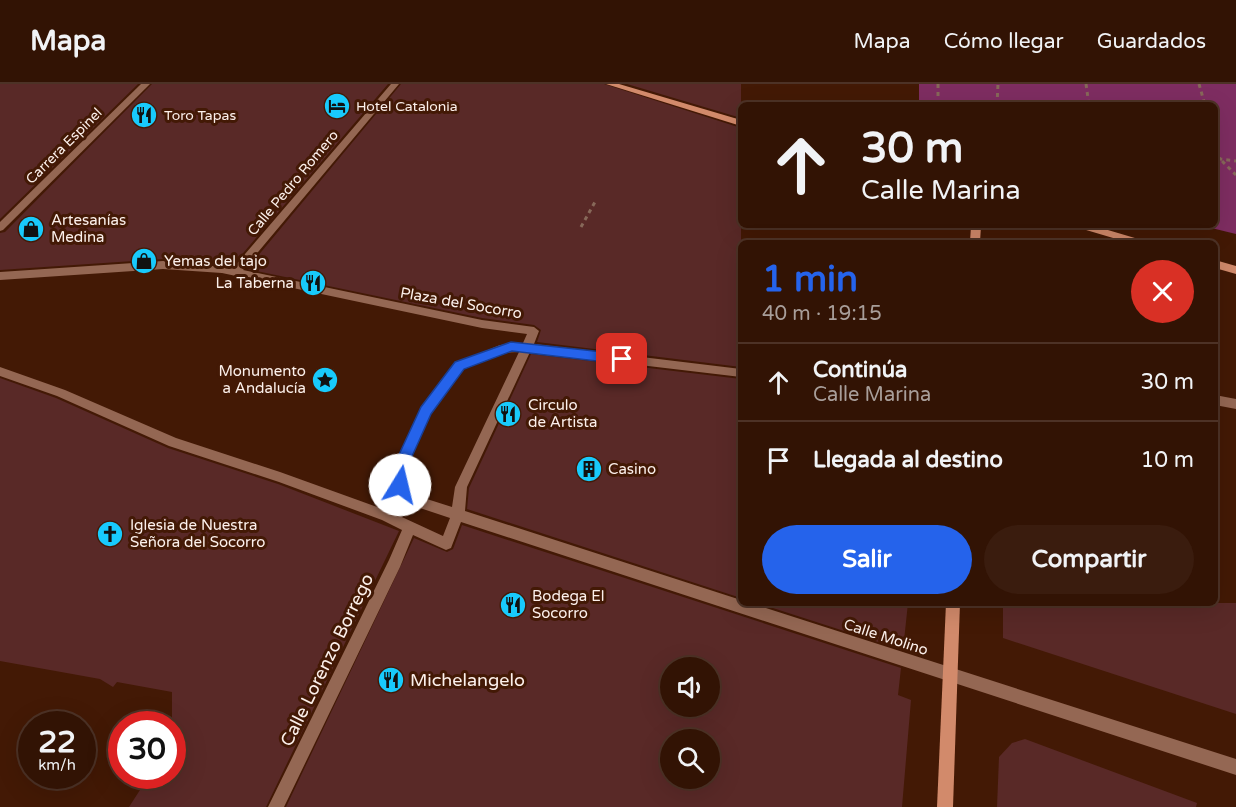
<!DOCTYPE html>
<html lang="es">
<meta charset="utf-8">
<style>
:root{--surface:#321304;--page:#3a1c0e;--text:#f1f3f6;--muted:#a89e9a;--line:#4d3226;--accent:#2563eb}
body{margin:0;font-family:"Varela Round",sans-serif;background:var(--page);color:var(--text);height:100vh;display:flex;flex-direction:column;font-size:22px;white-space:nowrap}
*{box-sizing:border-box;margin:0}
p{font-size:20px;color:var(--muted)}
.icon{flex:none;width:33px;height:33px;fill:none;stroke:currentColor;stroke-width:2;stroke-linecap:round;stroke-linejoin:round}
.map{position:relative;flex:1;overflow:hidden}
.panel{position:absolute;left:738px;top:156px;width:480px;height:366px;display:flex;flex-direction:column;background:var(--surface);border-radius:9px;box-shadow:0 6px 24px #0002,0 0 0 2px var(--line)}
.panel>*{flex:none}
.hud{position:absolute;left:738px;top:18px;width:480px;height:126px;border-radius:9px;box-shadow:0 6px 24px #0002,0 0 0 2px var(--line);background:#321304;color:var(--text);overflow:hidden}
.buttons{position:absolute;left:660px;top:573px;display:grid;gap:12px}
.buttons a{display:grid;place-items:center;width:60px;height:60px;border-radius:50%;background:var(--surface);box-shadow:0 6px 24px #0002,0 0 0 2px var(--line);font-size:30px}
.speed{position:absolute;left:18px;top:627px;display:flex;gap:12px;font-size:30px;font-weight:700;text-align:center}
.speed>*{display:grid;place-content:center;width:78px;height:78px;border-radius:50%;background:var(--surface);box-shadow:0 6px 24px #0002,0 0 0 2px var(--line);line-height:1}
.speed small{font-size:15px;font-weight:400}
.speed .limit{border:9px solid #d22;background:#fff;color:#111}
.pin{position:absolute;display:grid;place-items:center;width:51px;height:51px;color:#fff;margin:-26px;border-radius:12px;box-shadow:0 3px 9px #0006}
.me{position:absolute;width:66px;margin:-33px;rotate:9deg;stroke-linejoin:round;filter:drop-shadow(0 0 4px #0008)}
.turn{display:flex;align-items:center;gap:21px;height:126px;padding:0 24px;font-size:27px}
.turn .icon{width:78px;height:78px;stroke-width:2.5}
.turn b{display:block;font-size:42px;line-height:51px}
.round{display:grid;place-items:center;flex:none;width:63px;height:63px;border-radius:32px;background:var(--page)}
.summary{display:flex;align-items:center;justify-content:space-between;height:102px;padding:0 24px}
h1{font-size:36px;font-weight:700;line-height:45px;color:var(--accent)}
.button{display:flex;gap:12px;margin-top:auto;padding:12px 24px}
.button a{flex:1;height:69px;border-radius:36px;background:var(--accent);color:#fff;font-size:24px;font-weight:700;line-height:69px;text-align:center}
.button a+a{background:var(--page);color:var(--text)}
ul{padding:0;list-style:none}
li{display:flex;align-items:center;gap:18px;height:78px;padding:0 24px;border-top:2px solid var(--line)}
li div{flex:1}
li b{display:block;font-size:22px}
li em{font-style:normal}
header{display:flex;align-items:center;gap:36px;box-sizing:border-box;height:84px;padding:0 30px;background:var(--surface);border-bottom:2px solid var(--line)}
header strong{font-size:28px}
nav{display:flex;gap:33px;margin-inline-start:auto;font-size:21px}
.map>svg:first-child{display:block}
.green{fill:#7e2d61}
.building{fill:#592927;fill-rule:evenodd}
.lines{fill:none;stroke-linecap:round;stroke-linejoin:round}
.path{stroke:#876859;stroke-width:3;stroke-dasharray:4 4;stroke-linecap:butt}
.street{fill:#946753;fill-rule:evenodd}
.secondary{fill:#d28a6b;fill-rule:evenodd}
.route{fill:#2563eb;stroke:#184099;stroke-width:1.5}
.labels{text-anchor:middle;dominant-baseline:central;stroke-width:6;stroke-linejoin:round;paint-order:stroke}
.far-poi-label{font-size:14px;fill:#fcf0eb;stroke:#431905;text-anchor:start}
.far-street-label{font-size:14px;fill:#fcf0eb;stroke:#431905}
.poi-label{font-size:15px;fill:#fcf0eb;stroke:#431905;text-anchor:start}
.street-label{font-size:15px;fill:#fcf0eb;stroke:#431905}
.near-street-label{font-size:18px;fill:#fcf0eb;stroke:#431905}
.near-poi-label{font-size:18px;fill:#fcf0eb;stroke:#431905;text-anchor:start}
</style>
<header>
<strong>Mapa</strong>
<nav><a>Mapa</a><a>Cómo llegar</a><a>Guardados</a></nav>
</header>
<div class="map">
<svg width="1236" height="723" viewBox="0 0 1236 723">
<rect width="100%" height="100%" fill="#431905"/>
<path class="green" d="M919,0H1236V150L1199,141H1215V21H919Z"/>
<g class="building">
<path d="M0,0H138L0,135Z"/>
<path d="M152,0H388L232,182L163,175L0,186V149L5,148Z"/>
<path d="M401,0H604L741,44V283L537,258L541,246L534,241L482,234L247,185Z"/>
<path d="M627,0H741V34Z"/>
<path d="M531,270L741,295V514L467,425L469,404Z"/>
<path d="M0,294L56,314L168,364L278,400L399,447L266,723H129L149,692H172V608L117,598L113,603L100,595L0,577Z"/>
<path d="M462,441L901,584L898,611L911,616L902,723H286L414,454L447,468L453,465ZM670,584H710V622H670ZM670,656H710V694H670Z"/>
<path d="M757,519H908L903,566Z"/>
<path d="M1003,519H1236V630L1003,554Z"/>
<path d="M1025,655L1197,719L1196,723H997L999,673L1012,659Z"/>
</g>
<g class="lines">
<g class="path">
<path d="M938,0V21"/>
<path d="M1086,0L1089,21"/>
<path d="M1199,0L1205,21"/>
<path d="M997,21L998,0"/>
<path d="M1215,58L1220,75L1236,77"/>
<path d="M1215,74L1220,75L1236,91"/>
<path d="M581,143L595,118"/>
</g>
<g class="street">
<path d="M141,0H150L3,146L0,147V138Z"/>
<path d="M391,0H399L243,186L482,236L534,243L539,247L534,260L741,285V293L530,268L467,403L465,427L741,516V519H750L1236,675V691L461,438L451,464L446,466L413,451L400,483L284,723H268L389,476L402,446L382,436L279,398L169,362L57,312L0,292V283L65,306L176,354L280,388L391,428L443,452L450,434L399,417L392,389L422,324L456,279L500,261L523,259L527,250L482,244L222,189L163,185L0,196V188L163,177L233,184ZM519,268L455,403L452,423L408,409L404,389L431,330L464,285L501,269Z"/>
<path d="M1215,311L1236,315V325L1215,321Z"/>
</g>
<g class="secondary">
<path d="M606,0H619L741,36V42Z"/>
<path d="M971,141H981L980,159H970Z"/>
<path d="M1074,141H1091L1145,157L1147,159H1130L1076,143Z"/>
<path d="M1215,176L1236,182V190L1215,184Z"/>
<path d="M946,519H960L953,723H937Z"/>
</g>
</g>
<path class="route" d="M511,258L622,270L628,275L622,280L512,267L464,285L431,330L405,388L408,401L405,405H396L391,388L421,323L455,278Z"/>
<defs>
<g id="hotel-disc" transform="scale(1.35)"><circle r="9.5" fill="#18cafc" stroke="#431905"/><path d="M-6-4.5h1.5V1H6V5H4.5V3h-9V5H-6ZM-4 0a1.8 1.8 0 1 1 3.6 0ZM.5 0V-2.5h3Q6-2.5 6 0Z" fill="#111"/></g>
<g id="restaurant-disc" transform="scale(1.35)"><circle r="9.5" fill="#18cafc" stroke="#431905"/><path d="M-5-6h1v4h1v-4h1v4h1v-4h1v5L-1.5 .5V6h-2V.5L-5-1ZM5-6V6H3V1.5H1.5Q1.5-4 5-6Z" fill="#111"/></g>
<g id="shop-disc" transform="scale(1.35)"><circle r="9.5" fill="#18cafc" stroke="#431905"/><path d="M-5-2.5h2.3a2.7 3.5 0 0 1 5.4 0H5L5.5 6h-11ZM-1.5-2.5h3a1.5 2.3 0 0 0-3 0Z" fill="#111"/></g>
<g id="sight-disc" transform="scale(1.35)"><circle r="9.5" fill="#18cafc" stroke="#431905"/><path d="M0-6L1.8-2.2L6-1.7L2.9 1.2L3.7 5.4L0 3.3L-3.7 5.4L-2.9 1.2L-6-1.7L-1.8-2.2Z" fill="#111"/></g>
<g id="building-disc" transform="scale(1.35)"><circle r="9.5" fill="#18cafc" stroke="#431905"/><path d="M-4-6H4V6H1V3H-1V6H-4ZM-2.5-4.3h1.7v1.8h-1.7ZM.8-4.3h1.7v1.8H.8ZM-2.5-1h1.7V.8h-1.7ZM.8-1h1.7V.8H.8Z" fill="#111"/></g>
<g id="church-disc" transform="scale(1.35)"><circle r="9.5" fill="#18cafc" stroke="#431905"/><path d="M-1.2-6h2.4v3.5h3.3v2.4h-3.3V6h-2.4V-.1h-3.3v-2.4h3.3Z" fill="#111"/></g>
</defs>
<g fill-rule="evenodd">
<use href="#hotel-disc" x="337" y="22"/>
<use href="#restaurant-disc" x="144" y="31"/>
<use href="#shop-disc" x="31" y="145"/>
<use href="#shop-disc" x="144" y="177"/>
<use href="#restaurant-disc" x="313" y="199"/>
<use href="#sight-disc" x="325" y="296"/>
<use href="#restaurant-disc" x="508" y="330"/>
<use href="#building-disc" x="589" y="385"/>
<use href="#church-disc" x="110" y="450"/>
<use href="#restaurant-disc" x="513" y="521"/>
<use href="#restaurant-disc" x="391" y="596"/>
</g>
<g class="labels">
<g class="far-poi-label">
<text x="356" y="22">Hotel Catalonia</text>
<text x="164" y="31">Toro Tapas</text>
</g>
<g class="far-street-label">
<text transform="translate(64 62) rotate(-45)">Carrera Espinel</text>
<text transform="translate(293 99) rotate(-50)">Calle Pedro Romero</text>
</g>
<g class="poi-label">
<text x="51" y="136">Artesanías<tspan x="51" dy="17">Medina</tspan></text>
<text x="164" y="177">Yemas del tajo</text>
<text x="294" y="199" text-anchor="end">La Taberna</text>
<text x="306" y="287" text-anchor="end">Monumento<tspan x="306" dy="17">a Andalucía</tspan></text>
<text x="528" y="321">Circulo<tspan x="528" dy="17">de Artista</tspan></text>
<text x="608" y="385">Casino</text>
<text x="130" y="441">Iglesia de Nuestra<tspan x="130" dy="17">Señora del Socorro</tspan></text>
<text x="532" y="512">Bodega El<tspan x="532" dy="17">Socorro</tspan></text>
</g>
<g class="street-label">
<text transform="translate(461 219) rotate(10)">Plaza del Socorro</text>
<text transform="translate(886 553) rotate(18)">Calle Molino</text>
</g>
<g class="near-street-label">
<text transform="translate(327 576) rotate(-64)">Calle Lorenzo Borrego</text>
</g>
<g class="near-poi-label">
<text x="410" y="596">Michelangelo</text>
</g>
</g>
</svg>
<div class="buttons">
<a><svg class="icon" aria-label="sound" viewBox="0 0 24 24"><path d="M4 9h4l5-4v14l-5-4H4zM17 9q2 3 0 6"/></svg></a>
<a><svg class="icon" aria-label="search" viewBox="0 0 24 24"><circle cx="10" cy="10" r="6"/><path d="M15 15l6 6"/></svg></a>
</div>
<div class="speed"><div>22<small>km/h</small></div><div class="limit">30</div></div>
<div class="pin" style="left:622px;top:275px;background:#d93025"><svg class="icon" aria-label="arrive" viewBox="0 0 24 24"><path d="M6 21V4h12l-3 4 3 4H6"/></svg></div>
<svg class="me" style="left:400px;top:401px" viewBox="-20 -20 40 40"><circle r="19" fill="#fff"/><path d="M0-13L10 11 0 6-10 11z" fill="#2563eb"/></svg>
<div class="hud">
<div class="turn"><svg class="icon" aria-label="ahead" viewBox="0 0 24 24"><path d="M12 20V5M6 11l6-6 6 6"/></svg><div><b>30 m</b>Calle Marina</div></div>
</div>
<section class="panel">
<div class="summary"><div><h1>1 min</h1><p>40 m · 19:15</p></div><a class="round" style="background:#d93025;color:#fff"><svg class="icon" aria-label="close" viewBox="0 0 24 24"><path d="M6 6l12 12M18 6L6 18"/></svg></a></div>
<ul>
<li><svg class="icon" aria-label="ahead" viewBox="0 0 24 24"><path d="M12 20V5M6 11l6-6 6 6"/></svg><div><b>Continúa</b><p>Calle Marina</p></div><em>30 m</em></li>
<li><svg class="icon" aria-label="arrive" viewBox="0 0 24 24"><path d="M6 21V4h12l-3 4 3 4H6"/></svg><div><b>Llegada al destino</b></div><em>10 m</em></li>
</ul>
<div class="button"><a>Salir</a><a>Compartir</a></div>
</section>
</div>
